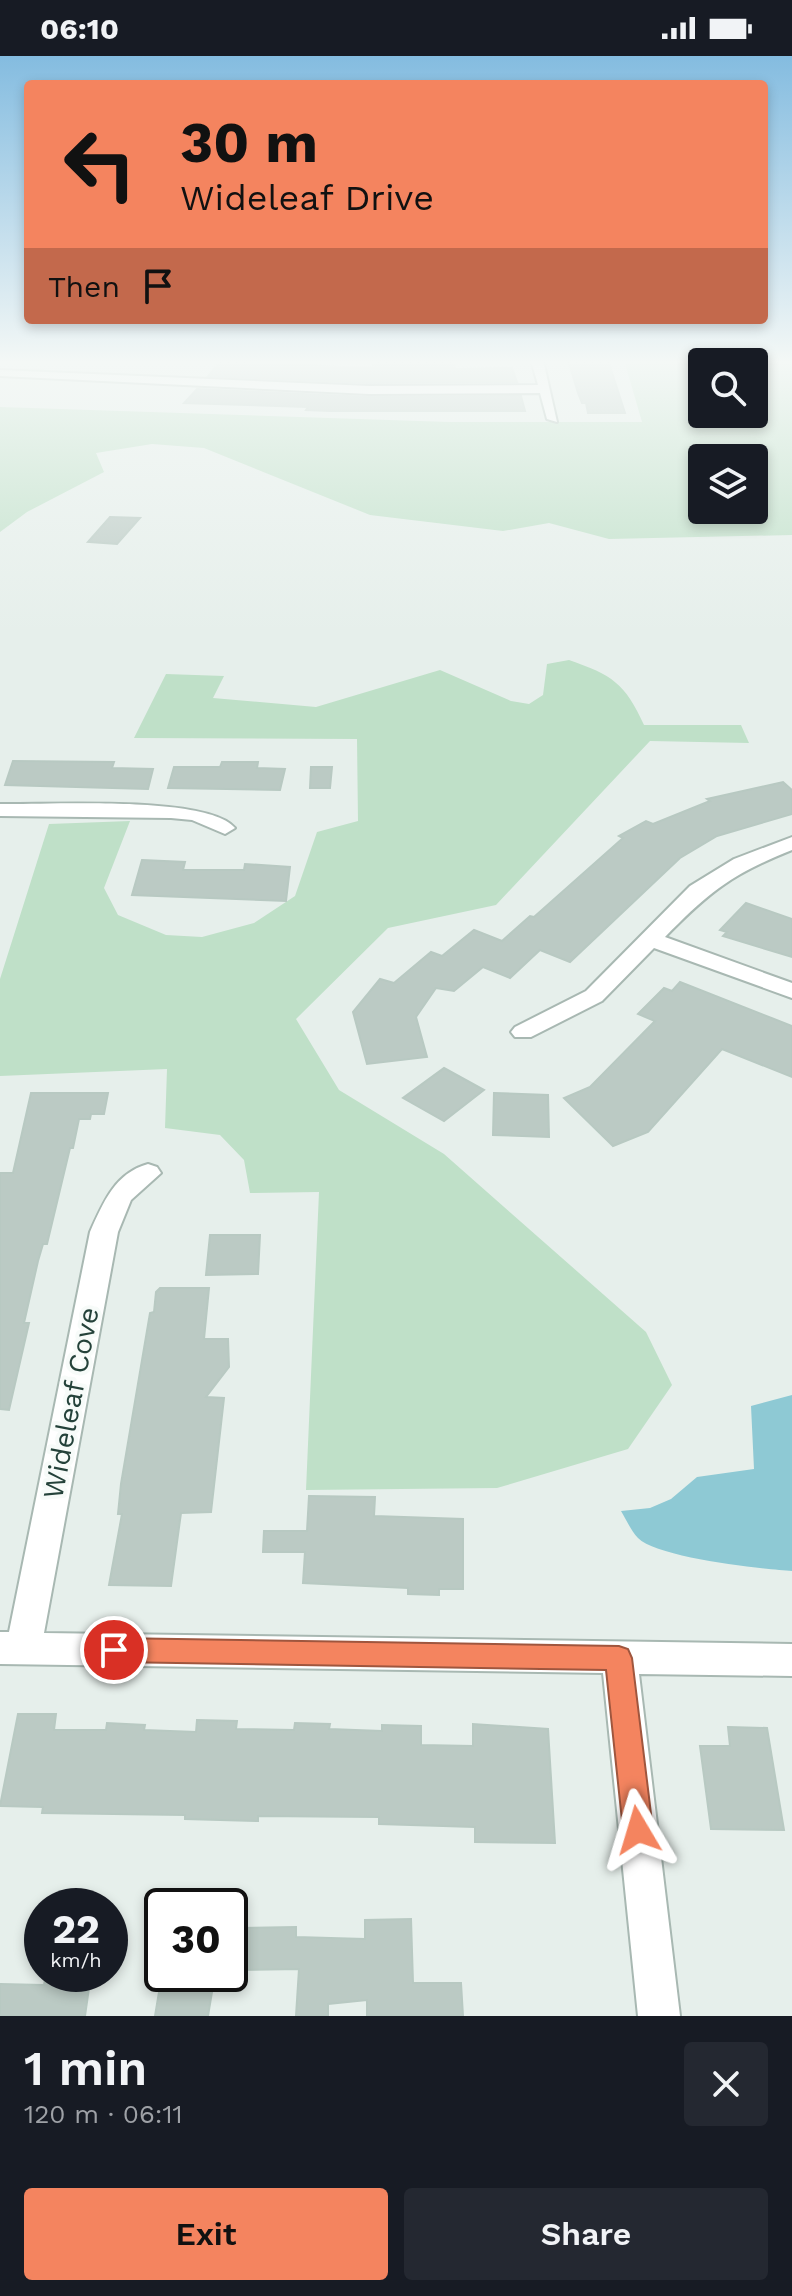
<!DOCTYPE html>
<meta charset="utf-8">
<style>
:root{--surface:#171b24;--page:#242831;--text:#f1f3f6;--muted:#9ea1a6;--accent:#f4845f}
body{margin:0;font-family:"Work Sans",sans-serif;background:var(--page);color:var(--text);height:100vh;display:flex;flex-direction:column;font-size:30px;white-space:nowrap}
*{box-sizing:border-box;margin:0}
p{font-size:26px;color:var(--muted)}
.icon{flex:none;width:44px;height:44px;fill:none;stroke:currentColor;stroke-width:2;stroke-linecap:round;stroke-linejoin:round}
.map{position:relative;height:1960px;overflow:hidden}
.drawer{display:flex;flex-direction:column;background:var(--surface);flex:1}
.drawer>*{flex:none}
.banner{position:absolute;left:24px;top:24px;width:744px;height:244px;border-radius:8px;box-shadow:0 4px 12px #0003;background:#f4845f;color:#111;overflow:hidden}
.buttons{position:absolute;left:688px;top:292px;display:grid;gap:16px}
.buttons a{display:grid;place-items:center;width:80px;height:80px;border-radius:8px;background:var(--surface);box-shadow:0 4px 12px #0003;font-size:40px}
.speed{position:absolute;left:24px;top:1832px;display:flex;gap:16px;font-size:40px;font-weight:700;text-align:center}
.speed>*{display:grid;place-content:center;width:104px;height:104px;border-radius:50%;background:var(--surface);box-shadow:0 4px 12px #0003;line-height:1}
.speed small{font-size:20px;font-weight:400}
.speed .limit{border:4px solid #111;border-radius:12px;background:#fff;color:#111}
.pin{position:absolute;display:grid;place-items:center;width:68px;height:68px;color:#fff;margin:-34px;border:4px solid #fff;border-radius:50%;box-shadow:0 2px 8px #0007}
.me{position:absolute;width:88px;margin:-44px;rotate:353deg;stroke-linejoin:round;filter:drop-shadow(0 0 6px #0008)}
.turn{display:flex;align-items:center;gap:28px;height:168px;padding:0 24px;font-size:36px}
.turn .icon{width:104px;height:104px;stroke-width:2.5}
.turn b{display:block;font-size:56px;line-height:68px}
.then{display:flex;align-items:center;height:76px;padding:0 24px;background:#0003;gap:16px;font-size:30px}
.round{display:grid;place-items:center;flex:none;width:84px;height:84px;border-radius:8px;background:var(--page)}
.headline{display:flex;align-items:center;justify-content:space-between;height:136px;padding:0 24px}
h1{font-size:48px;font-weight:600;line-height:60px}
.button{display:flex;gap:16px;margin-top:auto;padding:16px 24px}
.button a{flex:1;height:92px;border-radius:8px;background:var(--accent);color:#111;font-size:32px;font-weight:600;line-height:92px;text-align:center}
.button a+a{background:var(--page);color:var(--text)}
.status{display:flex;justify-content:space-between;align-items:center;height:56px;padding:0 40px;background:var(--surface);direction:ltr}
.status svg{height:22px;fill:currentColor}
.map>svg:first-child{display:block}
.green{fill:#bfe0c8;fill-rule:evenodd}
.water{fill:#8ec9d4}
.building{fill:#bbcac4;stroke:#b8c9c2;stroke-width:2}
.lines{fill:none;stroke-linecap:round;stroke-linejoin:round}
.street-casing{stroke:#a8b8b2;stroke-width:4}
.street{fill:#fff;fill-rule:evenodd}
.route{fill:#f4845f;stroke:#9f563e;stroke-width:2}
.labels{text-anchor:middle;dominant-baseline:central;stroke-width:8;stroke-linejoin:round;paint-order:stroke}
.near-street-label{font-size:28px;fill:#24423a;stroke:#f7fbf9}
</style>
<div class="status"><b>06:10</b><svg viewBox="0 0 49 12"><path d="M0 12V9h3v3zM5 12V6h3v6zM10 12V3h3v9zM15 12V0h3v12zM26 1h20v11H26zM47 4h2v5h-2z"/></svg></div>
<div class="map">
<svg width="792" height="1960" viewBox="0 0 792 1960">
<rect width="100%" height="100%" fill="#e6efeb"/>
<g class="green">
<path d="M624,304H792V479L609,483L549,467L503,475L370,459L204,392L152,388L96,397L104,416L27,456L0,476V351L449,366H642ZM702,306H754V358H702ZM702,402H754V454H702Z"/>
<path d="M569,604C612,619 625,627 644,669H741L749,687L650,685L496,849L388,872L296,963L339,1034L444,1098L646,1276L672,1329L628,1393L497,1432L306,1434L319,1136L250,1137L244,1104L220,1079L165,1072L167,1013L0,1020V923L49,768L130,765L104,832L118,859L166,879L202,881L254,867L295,840L317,776L358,765L357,683L134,682L166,618L224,620L213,642L316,651L440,614L511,645L529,648L543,639L547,608Z"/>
</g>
<path class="water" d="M792,1339V1515C762,1513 658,1502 638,1482C631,1475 626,1463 621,1455L650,1452L671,1443L697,1421L754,1413L751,1350Z"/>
<g class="building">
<path d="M373,304H454L455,313L512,312L517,326L369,327L208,320L220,306L373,312Z"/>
<path d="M568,304H608L625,357H588L586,347H582L578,337Z"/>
<path d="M197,333L369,341L521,340L525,355H330L306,354L308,351L184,347Z"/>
<path d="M110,461L140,462L117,488L88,486Z"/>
<path d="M13,705L114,706L112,712L153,713L148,733L5,729Z"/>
<path d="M222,706H258L257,712L285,713L280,734L168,732L174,711H220Z"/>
<path d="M311,711H332L330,732H310Z"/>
<path d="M783,726L792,734V758L717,780L680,802L570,906L540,894L510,922L483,911L454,935L436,932L416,961L427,1001L367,1008L353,956L380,923L394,927L431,896L442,900L474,874L502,885L530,860L534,861L623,782L619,780L646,765L653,768L710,745L707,743Z"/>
<path d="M142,804L185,806L183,814H244L245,808L290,811L286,845L132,839Z"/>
<path d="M746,847L792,863V901L723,880L727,876L720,874Z"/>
<path d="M680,926L792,970V1021L722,993L648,1076L613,1090L564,1042L590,1031L655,965L638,958L664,932L672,935Z"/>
<path d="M444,1012L484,1034L444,1065L403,1042Z"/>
<path d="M31,1037H108L104,1058H91L90,1063H79L73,1092H70L47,1188H43L38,1205L24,1267H29L9,1354L0,1353V1117H13Z"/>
<path d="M494,1037L548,1039L549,1081L493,1079Z"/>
<path d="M210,1179H260L258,1218L206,1219Z"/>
<path d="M160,1232H209L204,1283H228L229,1311L206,1341L224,1342L211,1456L181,1457L171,1530L109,1529L122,1458H118L121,1428L150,1257L154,1256L156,1236Z"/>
<path d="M309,1440L375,1441L374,1460L463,1463V1533H439V1539L408,1538V1532L303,1527L305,1496H263L264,1475H307Z"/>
<path d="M18,1658H56L54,1674H106L107,1667L145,1669L144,1674L196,1676L197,1664L237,1665L236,1673L294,1674L295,1667L330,1668L329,1673L382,1675V1669L421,1670V1689L473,1690V1668L548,1673L555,1787L475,1786V1771L379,1768V1761L258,1760V1765L185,1763V1759L42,1757L43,1751L0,1750Z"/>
<path d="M728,1671L767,1672L784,1774L711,1773L700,1690H730Z"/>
<path d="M411,1863L413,1927H461L463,1960H367V1944L328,1948V1960H296L299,1913L232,1914L235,1872L296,1871V1881L365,1883V1864Z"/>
<path d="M46,1918H91L85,1960H0V1928L44,1929Z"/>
<path d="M162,1918H215L208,1960H155Z"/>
</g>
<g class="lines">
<g class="street-casing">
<g id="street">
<path d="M531,304H543L557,366L547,363L540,337L369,338L0,320V314L369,330L538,329Z"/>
<path d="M0,748C46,749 208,739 235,772L225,778L192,764L171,762L0,760Z"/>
<path d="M792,781V794C732,818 710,835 665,881L792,927V942L654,892L602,945L531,981H515L511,976L515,971L586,935L690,830L734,803Z"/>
<path d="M148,1108L157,1111L161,1117L131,1144L118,1176L44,1577L792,1588V1620L639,1618L680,1960H638L603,1617L0,1608V1576H9L90,1176C103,1147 115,1117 148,1108Z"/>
</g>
</g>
<use href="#street" class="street"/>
</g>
<linearGradient id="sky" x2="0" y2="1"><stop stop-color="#84bce0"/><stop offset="0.53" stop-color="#f4f8f6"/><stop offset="1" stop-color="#f4f8f6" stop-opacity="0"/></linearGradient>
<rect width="792" height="578" fill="url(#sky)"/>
<path class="route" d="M114,1582L619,1590L628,1593L632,1602L653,1774L648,1785L638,1789L628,1785L623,1774L606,1614L114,1606L105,1603L101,1594L105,1586Z"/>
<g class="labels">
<g class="near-street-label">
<text transform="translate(71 1347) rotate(-79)">Wideleaf Cove</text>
</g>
</g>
</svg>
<div class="buttons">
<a><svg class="icon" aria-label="search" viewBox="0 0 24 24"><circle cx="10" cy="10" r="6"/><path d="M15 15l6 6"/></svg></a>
<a><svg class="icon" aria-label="layers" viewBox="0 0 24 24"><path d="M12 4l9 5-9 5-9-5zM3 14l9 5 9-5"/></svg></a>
</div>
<div class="speed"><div>22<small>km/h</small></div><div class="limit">30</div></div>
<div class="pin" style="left:114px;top:1594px;background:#d93025"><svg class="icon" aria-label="arrive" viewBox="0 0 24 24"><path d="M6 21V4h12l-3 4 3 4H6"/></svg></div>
<svg class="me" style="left:638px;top:1774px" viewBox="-20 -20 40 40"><path d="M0-17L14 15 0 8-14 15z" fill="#f4845f" stroke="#fff" stroke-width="4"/></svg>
<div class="banner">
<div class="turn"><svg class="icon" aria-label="left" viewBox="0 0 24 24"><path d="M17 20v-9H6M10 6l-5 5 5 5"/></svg><div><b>30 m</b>Wideleaf Drive</div></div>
<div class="then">Then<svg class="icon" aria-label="arrive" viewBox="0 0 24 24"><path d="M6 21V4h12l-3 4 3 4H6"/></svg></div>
</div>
</div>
<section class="drawer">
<div class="headline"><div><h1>1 min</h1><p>120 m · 06:11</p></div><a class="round"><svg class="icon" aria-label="close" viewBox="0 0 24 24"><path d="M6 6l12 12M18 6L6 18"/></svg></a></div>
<div class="button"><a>Exit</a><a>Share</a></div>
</section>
